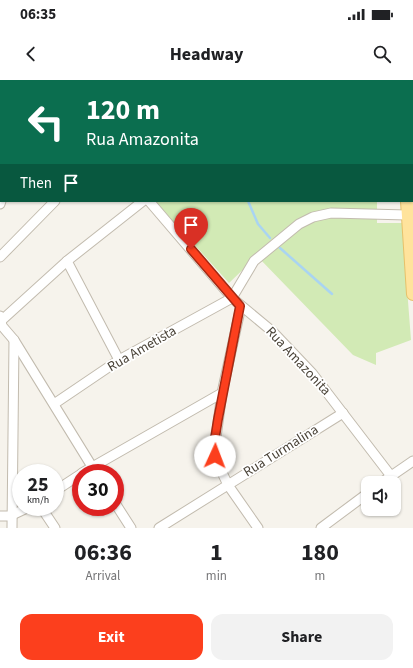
<!DOCTYPE html>
<style>
:root{--surface:#fff;--page:#f2f2f2;--text:#202124;--muted:#757577;--accent:#fc3f1d}
body{margin:0;font-family:"Source Sans 3",sans-serif;background:var(--page);color:var(--text);height:100vh;display:flex;flex-direction:column;font-size:15px;white-space:nowrap}
*{box-sizing:border-box;margin:0}
p{font-size:13px;color:var(--muted)}
.icon{flex:none;width:22px;height:22px;fill:none;stroke:currentColor;stroke-width:2;stroke-linecap:round;stroke-linejoin:round}
.map{position:relative;height:448px;overflow:hidden}
.sheet{display:flex;flex-direction:column;background:var(--surface);flex:1}
.sheet>*{flex:none}
.top-card{position:absolute;left:0px;top:0px;width:413px;height:122px;box-shadow:0 1px 3px #0004;background:#0b6e4f;color:#fff;overflow:hidden}
.buttons{position:absolute;left:361px;top:396px;display:grid;gap:8px}
.buttons a{display:grid;place-items:center;width:40px;height:40px;border-radius:8px;background:var(--surface);box-shadow:0 1px 3px #0004;font-size:20px}
.speed{position:absolute;left:12px;top:384px;display:flex;gap:8px;font-size:20px;font-weight:700;text-align:center}
.speed>*{display:grid;place-content:center;width:52px;height:52px;border-radius:50%;background:var(--surface);box-shadow:0 1px 3px #0004;line-height:1}
.speed small{font-size:10px;font-weight:400}
.speed .limit{border:6px solid #d22;background:#fff;color:#111}
.pin{position:absolute;display:grid;place-items:center;width:34px;height:34px;color:#fff;margin:-41px -17px;border-radius:50% 50% 50% 0;rotate:-45deg;box-shadow:0 0 4px #0007}
.pin .icon{rotate:45deg}
.me{position:absolute;width:44px;margin:-22px;rotate:2deg;stroke-linejoin:round;filter:drop-shadow(0 0 3px #0008)}
.turn{display:flex;align-items:center;gap:14px;height:84px;padding:0 20px;font-size:18px}
.turn .icon{width:52px;height:52px;stroke-width:2.5}
.turn b{display:block;font-size:28px;line-height:34px}
.then{display:flex;align-items:center;height:38px;padding:0 20px;background:#0003;gap:8px;font-size:15px}
.eta{display:flex;justify-content:space-evenly;align-items:center;height:68px;text-align:center}
.eta b{font-size:24px;font-weight:700;line-height:28px}
.button{display:flex;gap:8px;margin-top:auto;padding:8px 20px}
.button a{flex:1;height:46px;border-radius:12px;background:var(--accent);color:#fff;font-size:16px;font-weight:700;line-height:46px;text-align:center}
.button a+a{background:var(--page);color:var(--text)}
.status{display:flex;justify-content:space-between;align-items:center;height:28px;padding:0 20px;background:var(--surface);direction:ltr}
.status svg{height:11px;fill:currentColor}
header{display:flex;justify-content:space-between;align-items:center;height:52px;padding:0 20px;background:var(--surface);font-size:18px;font-weight:700}
.map>svg:first-child{display:block}
.green{fill:#d2eab5}
.lines{fill:none;stroke-linecap:round;stroke-linejoin:round}
.stream{stroke:#a9d4f2;stroke-width:2.5}
.minor-casing{stroke:#c2bbae;stroke-width:11}
.major-casing{stroke:#e6c16a;stroke-width:14}
.minor{stroke:#fff;stroke-width:9}
.major{stroke:#ffe39c;stroke-width:12}
.route-casing{stroke:#a42913;stroke-width:10}
.route{stroke:#fc3f1d;stroke-width:7}
.labels{text-anchor:middle;dominant-baseline:central;stroke-width:3.5;stroke-linejoin:round;paint-order:stroke}
.street-label{font-size:14px;fill:#4b4439;stroke:#fff}
</style>
<div class="status"><b>06:35</b><svg viewBox="0 0 49 12"><path d="M0 12V9h3v3zM5 12V6h3v6zM10 12V3h3v9zM15 12V0h3v12zM26 1h20v11H26zM47 4h2v5h-2z"/></svg></div>
<header><svg class="icon" aria-label="back" viewBox="0 0 24 24"><path d="M15 5l-7 7 7 7"/></svg>Headway<svg class="icon" aria-label="search" viewBox="0 0 24 24"><circle cx="10" cy="10" r="6"/><path d="M15 15l6 6"/></svg></header>
<div class="map">
<svg width="413" height="448" viewBox="0 0 413 448">
<rect width="100%" height="100%" fill="#f6f3ec"/>
<g class="green">
<path d="M73,0H173L174,1H73Z"/>
<path d="M155,121H377V143H402L411,260L376,273V285L353,275L257,176L229,203Z"/>
</g>
<g class="lines">
<g class="stream">
<path d="M135,0L136,1"/>
<path d="M248,121L258,144L270,158"/>
<path d="M280,168L332,214"/>
</g>
<g class="minor-casing">
<g id="minor">
<path d="M24,1V0"/>
<path d="M0,109L1,110"/>
<path d="M149,121L232,218L273,252L312,293L391,396"/>
<path d="M0,124L1,121"/>
<path d="M0,177L55,121"/>
<path d="M67,181L119,280"/>
<path d="M241,226L222,313L214,372L217,382L228,405L258,448"/>
<path d="M0,236L2,246L14,260L96,393"/>
<path d="M2,240L67,181L143,121"/>
<path d="M54,324L119,280L232,218L254,181L299,144L313,137L331,133L407,135"/>
<path d="M82,393L222,313"/>
<path d="M381,403L413,381"/>
<path d="M55,411L81,394"/>
<path d="M115,423L131,448"/>
<path d="M41,427L55,448"/>
<path d="M0,436H10L29,427"/>
<path d="M12,448L14,260"/>
<path d="M159,448L343,333"/>
<path d="M321,448L368,413"/>
</g>
</g>
<g class="major-casing">
<g id="major">
<path d="M399,0V1"/>
<path d="M411,0V1"/>
<path d="M412,11L413,20"/>
<path d="M407,121L413,214"/>
</g>
</g>
<use href="#minor" class="minor"/>
<use href="#major" class="major"/>
</g>
<g class="lines">
<g class="route-casing">
<path id="route" d="M191,169L240,226L218,339L214,364L215,376"/>
</g>
<use href="#route" class="route"/>
</g>
<g class="labels">
<g class="street-label">
<text transform="translate(142 269) rotate(-30)">Rua Ametista</text>
<text transform="translate(298 281) rotate(47)">Rua Amazonita</text>
<text transform="translate(281 371) rotate(-32)">Rua Turmalina</text>
</g>
</g>
</svg>
<div class="buttons">
<a><svg class="icon" aria-label="sound" viewBox="0 0 24 24"><path d="M4 9h4l5-4v14l-5-4H4zM17 9q2 3 0 6"/></svg></a>
</div>
<div class="speed"><div>25<small>km/h</small></div><div class="limit">30</div></div>
<div class="pin" style="left:191px;top:169px;background:#d93025"><svg class="icon" aria-label="arrive" viewBox="0 0 24 24"><path d="M6 21V4h12l-3 4 3 4H6"/></svg></div>
<svg class="me" style="left:215px;top:376px" viewBox="-20 -20 40 40"><circle r="19" fill="#fff"/><path d="M0-13L10 11 0 6-10 11z" fill="#fc3f1d"/></svg>
<div class="top-card">
<div class="turn"><svg class="icon" aria-label="left" viewBox="0 0 24 24"><path d="M17 20v-9H6M10 6l-5 5 5 5"/></svg><div><b>120 m</b>Rua Amazonita</div></div>
<div class="then">Then<svg class="icon" aria-label="arrive" viewBox="0 0 24 24"><path d="M6 21V4h12l-3 4 3 4H6"/></svg></div>
</div>
</div>
<section class="sheet">
<div class="eta">
<div><b>06:36</b><p>Arrival</p></div>
<div><b>1</b><p>min</p></div>
<div><b>180</b><p>m</p></div>
</div>
<div class="button"><a>Exit</a><a>Share</a></div>
</section>
